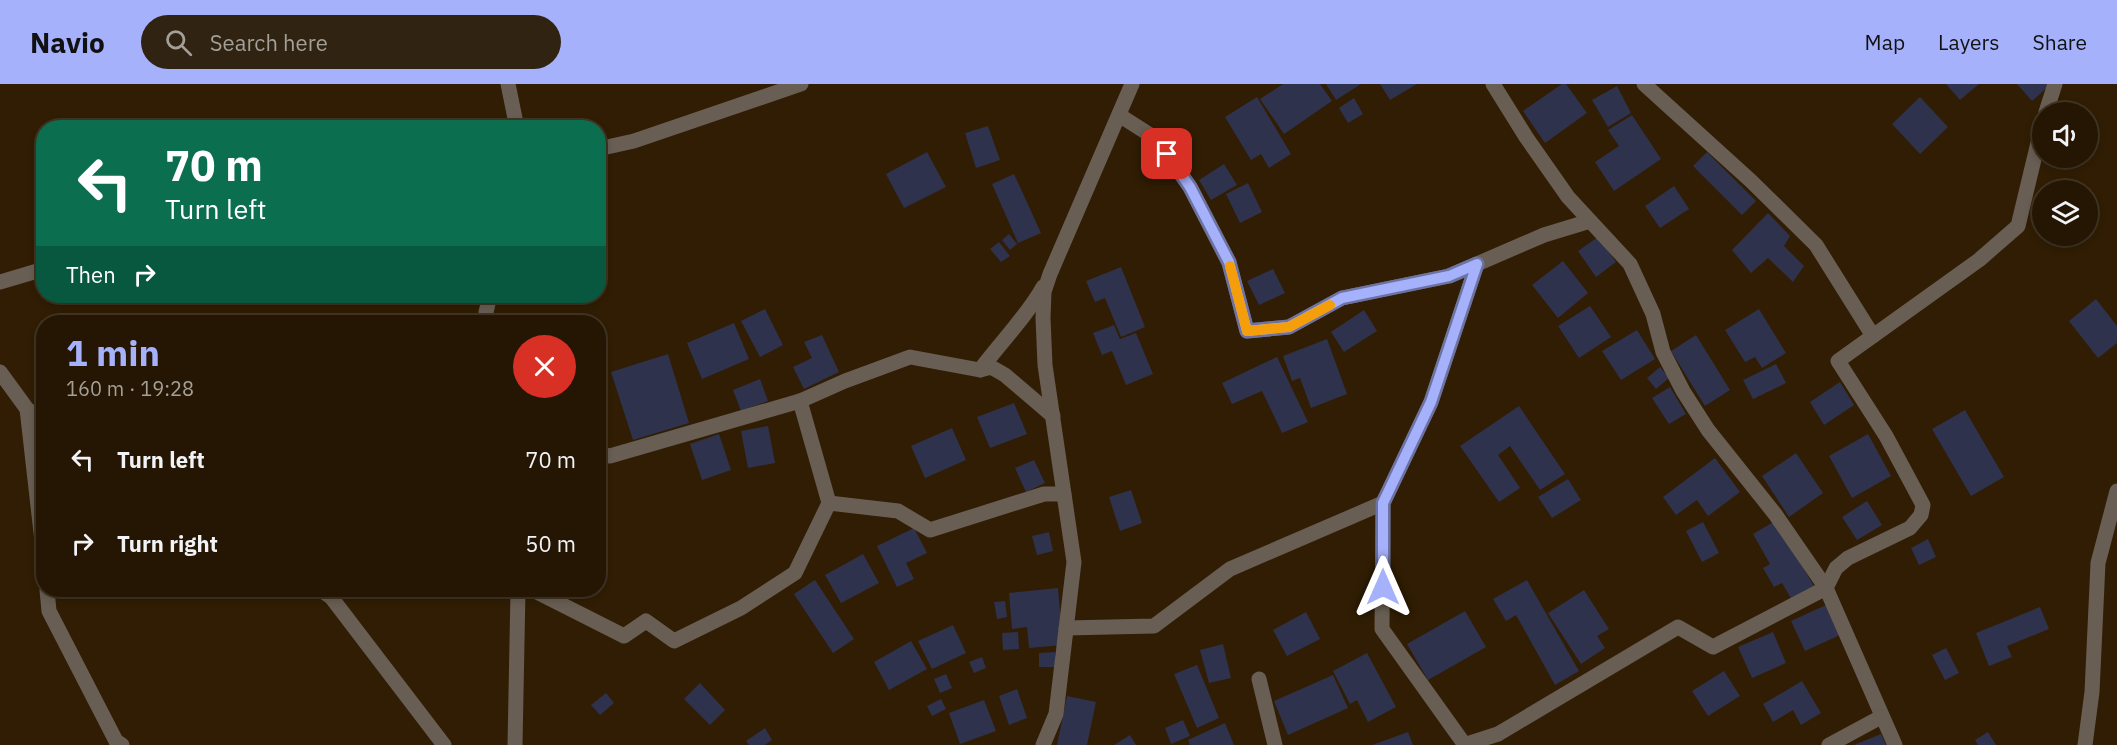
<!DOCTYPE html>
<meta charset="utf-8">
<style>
:root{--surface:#241602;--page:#302311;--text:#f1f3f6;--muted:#a39f99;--line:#413524;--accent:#a6b1fc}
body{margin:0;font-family:"IBM Plex Sans",sans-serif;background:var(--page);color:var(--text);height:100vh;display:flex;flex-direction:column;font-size:22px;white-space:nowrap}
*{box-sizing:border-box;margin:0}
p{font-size:20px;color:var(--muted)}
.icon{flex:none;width:33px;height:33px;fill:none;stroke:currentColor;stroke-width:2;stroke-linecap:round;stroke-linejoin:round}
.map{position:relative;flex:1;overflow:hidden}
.panel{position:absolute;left:36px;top:231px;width:570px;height:282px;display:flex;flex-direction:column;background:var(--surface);border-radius:24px;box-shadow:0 3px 9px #0003,0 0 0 2px var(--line)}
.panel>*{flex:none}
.hud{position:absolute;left:36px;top:36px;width:570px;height:183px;border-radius:24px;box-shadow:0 3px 9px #0003,0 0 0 2px var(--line);background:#0b6e4f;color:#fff;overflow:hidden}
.tools{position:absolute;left:2032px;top:18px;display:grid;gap:12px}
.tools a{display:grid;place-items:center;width:66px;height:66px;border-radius:50%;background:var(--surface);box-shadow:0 3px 9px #0003,0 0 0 2px var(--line);font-size:30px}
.pin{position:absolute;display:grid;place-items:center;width:51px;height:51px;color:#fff;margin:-26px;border-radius:12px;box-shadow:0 3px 9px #0006}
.me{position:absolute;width:66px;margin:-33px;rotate:0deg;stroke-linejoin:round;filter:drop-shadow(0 0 4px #0008)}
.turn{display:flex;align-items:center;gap:21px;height:126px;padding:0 30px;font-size:27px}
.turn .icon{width:78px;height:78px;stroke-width:2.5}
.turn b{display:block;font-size:42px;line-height:51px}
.then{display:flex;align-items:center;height:57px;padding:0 30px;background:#0003;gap:12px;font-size:22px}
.round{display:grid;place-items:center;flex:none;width:63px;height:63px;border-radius:32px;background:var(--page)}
.head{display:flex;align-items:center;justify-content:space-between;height:102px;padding:0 30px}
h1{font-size:36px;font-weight:800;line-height:45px;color:var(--accent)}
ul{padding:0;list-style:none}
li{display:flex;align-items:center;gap:18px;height:84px;padding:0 30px}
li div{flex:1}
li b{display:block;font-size:22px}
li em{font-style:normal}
header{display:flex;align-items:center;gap:36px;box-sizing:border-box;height:84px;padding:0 30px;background:var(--accent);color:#111}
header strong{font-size:28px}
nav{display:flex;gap:33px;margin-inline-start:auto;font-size:21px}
.search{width:420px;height:54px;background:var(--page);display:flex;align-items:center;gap:15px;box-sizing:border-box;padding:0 21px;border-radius:33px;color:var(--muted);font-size:22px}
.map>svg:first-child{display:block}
.building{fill:#2f324c}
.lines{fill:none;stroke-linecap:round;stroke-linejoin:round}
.minor{stroke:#685e53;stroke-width:15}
.tertiary{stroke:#685e53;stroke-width:15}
.route-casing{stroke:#6c73a4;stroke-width:15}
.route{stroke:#a6b1fc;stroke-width:10}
.slow{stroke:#f59e0b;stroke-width:10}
</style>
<header>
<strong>Navio</strong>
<div class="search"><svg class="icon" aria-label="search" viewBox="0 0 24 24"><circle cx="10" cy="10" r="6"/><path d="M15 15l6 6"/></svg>Search here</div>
<nav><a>Map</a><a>Layers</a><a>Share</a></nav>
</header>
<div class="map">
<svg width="2117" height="661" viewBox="0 0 2117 661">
<rect width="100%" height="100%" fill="#301d03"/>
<g class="building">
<path d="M1283,0H1320L1332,17L1284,50L1260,15Z"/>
<path d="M1326,0H1361L1336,16Z"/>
<path d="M1380,0H1417L1390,16Z"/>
<path d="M1562,0H1566L1587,29L1545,59L1523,27Z"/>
<path d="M1946,0H1979L1960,16Z"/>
<path d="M2017,0H2051L2032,17Z"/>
<path d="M1617,2L1631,29L1608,43L1592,16Z"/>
<path d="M1257,13L1291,70L1269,84L1261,70L1251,76L1225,33Z"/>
<path d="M1920,13L1948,43L1920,70L1892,40Z"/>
<path d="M1354,14L1363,30L1348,39L1339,24Z"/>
<path d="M1632,31L1661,75L1614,107L1595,78L1619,62L1608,46Z"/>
<path d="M988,42L1000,76L976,84L965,49Z"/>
<path d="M927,68L946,103L904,124L886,90Z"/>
<path d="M1707,68L1756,117L1742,131L1693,82Z"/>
<path d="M1224,80L1237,101L1211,116L1199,96Z"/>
<path d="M1014,90L1041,149L1018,159L992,100Z"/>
<path d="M1248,99L1262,128L1240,139L1226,110Z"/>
<path d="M1674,102L1689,125L1660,144L1645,122Z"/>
<path d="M1768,129L1790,152L1784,162L1804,182L1793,198L1768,174L1751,189L1732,166Z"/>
<path d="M1009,150L1017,160L1010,166L1002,156Z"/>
<path d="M1598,153L1616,178L1596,193L1578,167Z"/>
<path d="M999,158L1010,172L1001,178L990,165Z"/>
<path d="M1563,177L1588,209L1558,234L1532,201Z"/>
<path d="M1121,183L1145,243L1121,253L1105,214L1095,218L1086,197Z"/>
<path d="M1273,185L1285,209L1259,221L1247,197Z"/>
<path d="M2096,215L2117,242V259L2098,274L2069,237Z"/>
<path d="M1590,222L1611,253L1579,274L1558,242Z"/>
<path d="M765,225L783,261L760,273L741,237Z"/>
<path d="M1759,225L1786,269L1762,284L1755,273L1745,278L1725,246Z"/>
<path d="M1364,226L1377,247L1344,268L1331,248Z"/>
<path d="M734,239L749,275L702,295L687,259Z"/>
<path d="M1114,241L1120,255L1136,249L1153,290L1126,301L1112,267L1102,271L1093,249Z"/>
<path d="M1637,246L1655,275L1621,296L1602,267Z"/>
<path d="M822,251L839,288L804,305L793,283L812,274L804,258Z"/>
<path d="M1696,251L1730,306L1705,322L1671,267Z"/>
<path d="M1327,255L1347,310L1311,324L1300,294L1292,297L1283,272Z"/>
<path d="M668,270L689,339L633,356L611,288Z"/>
<path d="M1277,273L1308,338L1282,349L1262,307L1232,320L1222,299Z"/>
<path d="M1776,280L1786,299L1753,315L1743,296Z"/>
<path d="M1660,283L1669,294L1656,305L1647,294Z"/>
<path d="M760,295L768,317L741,327L733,306Z"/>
<path d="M1840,298L1854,321L1824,341L1810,318Z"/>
<path d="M1670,303L1686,330L1669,340L1652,314Z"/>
<path d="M1014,319L1027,350L990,364L977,333Z"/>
<path d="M1519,322L1565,390L1540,406L1510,362L1498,371L1520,404L1499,418L1460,362Z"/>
<path d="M1965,326L2004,393L1971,412L1932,345Z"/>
<path d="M768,342L775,379L748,384L741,347Z"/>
<path d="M952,344L966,376L925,394L911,362Z"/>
<path d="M719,350L731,386L702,396L690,360Z"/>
<path d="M1868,350L1891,392L1852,414L1829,372Z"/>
<path d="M1796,369L1823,409L1789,433L1762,392Z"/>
<path d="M1715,374L1740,408L1708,432L1697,416L1676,431L1663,413Z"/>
<path d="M1034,376L1045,399L1026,408L1015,384Z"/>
<path d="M1568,395L1581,416L1552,434L1538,413Z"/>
<path d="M1131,406L1142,439L1120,447L1109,413Z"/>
<path d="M1867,417L1882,441L1857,456L1842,433Z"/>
<path d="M1775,437L1814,502L1792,516L1782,499L1774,503L1763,484L1770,480L1753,450Z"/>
<path d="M1703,438L1719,469L1702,478L1686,447Z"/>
<path d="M914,444L927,469L906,479L914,495L897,503L877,462Z"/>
<path d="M1049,448L1053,467L1037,471L1032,452Z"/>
<path d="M1928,455L1936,473L1919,481L1911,464Z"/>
<path d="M863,470L879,499L841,519L825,491Z"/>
<path d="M815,496L854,555L833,569L794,510Z"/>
<path d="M1527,496L1579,587L1555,601L1516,531L1506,537L1493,515Z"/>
<path d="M1058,504L1063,561L1029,564L1027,543L1012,545L1009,509Z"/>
<path d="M1584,506L1609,545L1597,552L1605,564L1581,580L1548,529Z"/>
<path d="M1005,517L1007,533L997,535L994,518Z"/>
<path d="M1826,521L1840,551L1805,567L1791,537Z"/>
<path d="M2040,523L2049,545L2007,562L2012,573L1989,582L1976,549Z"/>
<path d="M1465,527L1486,563L1428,596L1407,560Z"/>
<path d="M1306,528L1320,555L1287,572L1273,546Z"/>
<path d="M953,541L966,569L932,585L918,557Z"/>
<path d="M1018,548L1019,565L1003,566L1002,549Z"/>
<path d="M1773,548L1786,579L1752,594L1738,563Z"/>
<path d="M911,557L927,585L889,606L874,578Z"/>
<path d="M1223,560L1231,594L1209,599L1200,566Z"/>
<path d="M1946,564L1959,589L1945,596L1932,571Z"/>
<path d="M1055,568L1056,583H1039V569Z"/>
<path d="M1367,569L1396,623L1368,638L1357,616L1350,620L1333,587Z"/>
<path d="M982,573L986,584L974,589L969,578Z"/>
<path d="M1197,581L1219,634L1197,644L1174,590Z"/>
<path d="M1724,587L1740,612L1708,632L1692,607Z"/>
<path d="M946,590L952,604L940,609L934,595Z"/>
<path d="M1333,591L1348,624L1288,651L1274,617Z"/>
<path d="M1802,597L1821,629L1801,641L1793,626L1773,638L1763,620Z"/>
<path d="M700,599L725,626L710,641L684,615Z"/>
<path d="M1017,605L1027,634L1009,641L999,612Z"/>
<path d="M606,609L614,619L600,631L591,621Z"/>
<path d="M1067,612L1096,618L1087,661H1057Z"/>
<path d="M941,615L946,625L932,632L927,622Z"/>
<path d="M984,616L996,647L960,660L949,629Z"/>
<path d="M1183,636L1190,652L1171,660L1165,644Z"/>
<path d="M1225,639L1234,661H1190L1188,656Z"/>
<path d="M765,644L772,656L765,661H749L746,657Z"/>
<path d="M1408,648L1413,661H1372Z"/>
<path d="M1988,648L1996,661H1978L1975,656Z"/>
<path d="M1881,650L1886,661H1854Z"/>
<path d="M1130,651L1136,661H1114Z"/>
</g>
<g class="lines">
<g class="minor">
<path d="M508,0L517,44"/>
<path d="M1493,0L1526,53L1568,113L1630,180L1653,230L1663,268L1683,307L1708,346L1775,430L1826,504L1895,661"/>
<path d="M1644,0L1751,97L1816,161L1873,252"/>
<path d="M2046,28L2055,0"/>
<path d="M1119,31L1155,54L1190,103L1229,179L1247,247L1289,243L1342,214L1449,192L1544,151L1590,137"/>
<path d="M487,238L486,228L490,212"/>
<path d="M980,286C1000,259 1027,232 1043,203"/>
<path d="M0,288L27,325L44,336"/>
<path d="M800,317L829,419"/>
<path d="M27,325L44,475"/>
<path d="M598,370L610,372L800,317L845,297L910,273L980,286L991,283L1005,291L1053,332"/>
<path d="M47,506L49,527L116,657L122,661"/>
<path d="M321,506L331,513L444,661"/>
<path d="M533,506L624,552L646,537L674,557L741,524L795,489L829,419L898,427L930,446L1044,410H1064"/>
<path d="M1066,544L1154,542L1230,485L1383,419"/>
<path d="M1259,595L1275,661"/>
<path d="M515,661L518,506"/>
<path d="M1043,661L1056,630L1074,478L1045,281L1043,234L1044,208L1050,190L1132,0"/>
<path d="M1464,661L1498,650L1678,543L1713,563L1826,504L1836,484L1848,474L1910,444L1921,431L1923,421L1886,352L1838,277L1979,176L2018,142L2043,38"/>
<path d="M1465,661L1382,545L1383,419L1431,318L1477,180"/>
<path d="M1829,661L1881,633"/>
<path d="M2085,661L2092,608L2098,479L2117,407"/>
</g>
<g class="tertiary">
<path d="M598,65L634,57L801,0"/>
<path d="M0,198L44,185"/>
</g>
</g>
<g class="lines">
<g class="route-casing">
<path id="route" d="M1167,70L1190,103L1229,178L1247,247L1289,243L1342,214L1449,192L1477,180L1431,318L1383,419V503"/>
</g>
<use href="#route" class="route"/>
<path class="slow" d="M1230,182L1247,247L1289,243L1330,221"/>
</g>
</svg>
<div class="tools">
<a><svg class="icon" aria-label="sound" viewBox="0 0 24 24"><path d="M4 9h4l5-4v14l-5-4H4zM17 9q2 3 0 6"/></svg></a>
<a><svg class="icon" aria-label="layers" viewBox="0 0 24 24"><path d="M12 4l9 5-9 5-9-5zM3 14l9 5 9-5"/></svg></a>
</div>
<div class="pin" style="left:1167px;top:70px;background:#d93025"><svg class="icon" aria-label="arrive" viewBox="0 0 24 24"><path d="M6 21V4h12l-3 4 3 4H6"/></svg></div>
<svg class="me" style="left:1383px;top:503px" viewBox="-20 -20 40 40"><path d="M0-17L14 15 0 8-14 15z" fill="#a6b1fc" stroke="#fff" stroke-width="4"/></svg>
<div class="hud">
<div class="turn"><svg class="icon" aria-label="left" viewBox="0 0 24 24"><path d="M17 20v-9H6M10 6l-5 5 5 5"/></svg><div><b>70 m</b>Turn left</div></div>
<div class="then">Then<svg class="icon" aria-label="right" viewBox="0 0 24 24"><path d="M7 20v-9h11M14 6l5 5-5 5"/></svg></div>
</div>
<section class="panel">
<div class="head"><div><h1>1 min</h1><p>160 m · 19:28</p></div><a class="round" style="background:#d93025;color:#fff"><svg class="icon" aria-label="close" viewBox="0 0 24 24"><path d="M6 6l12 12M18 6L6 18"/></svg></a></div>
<ul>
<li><svg class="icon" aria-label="left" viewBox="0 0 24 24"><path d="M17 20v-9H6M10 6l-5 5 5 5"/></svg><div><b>Turn left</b></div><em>70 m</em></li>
<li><svg class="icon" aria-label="right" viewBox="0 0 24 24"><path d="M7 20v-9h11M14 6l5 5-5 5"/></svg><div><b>Turn right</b></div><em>50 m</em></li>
</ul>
</section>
</div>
